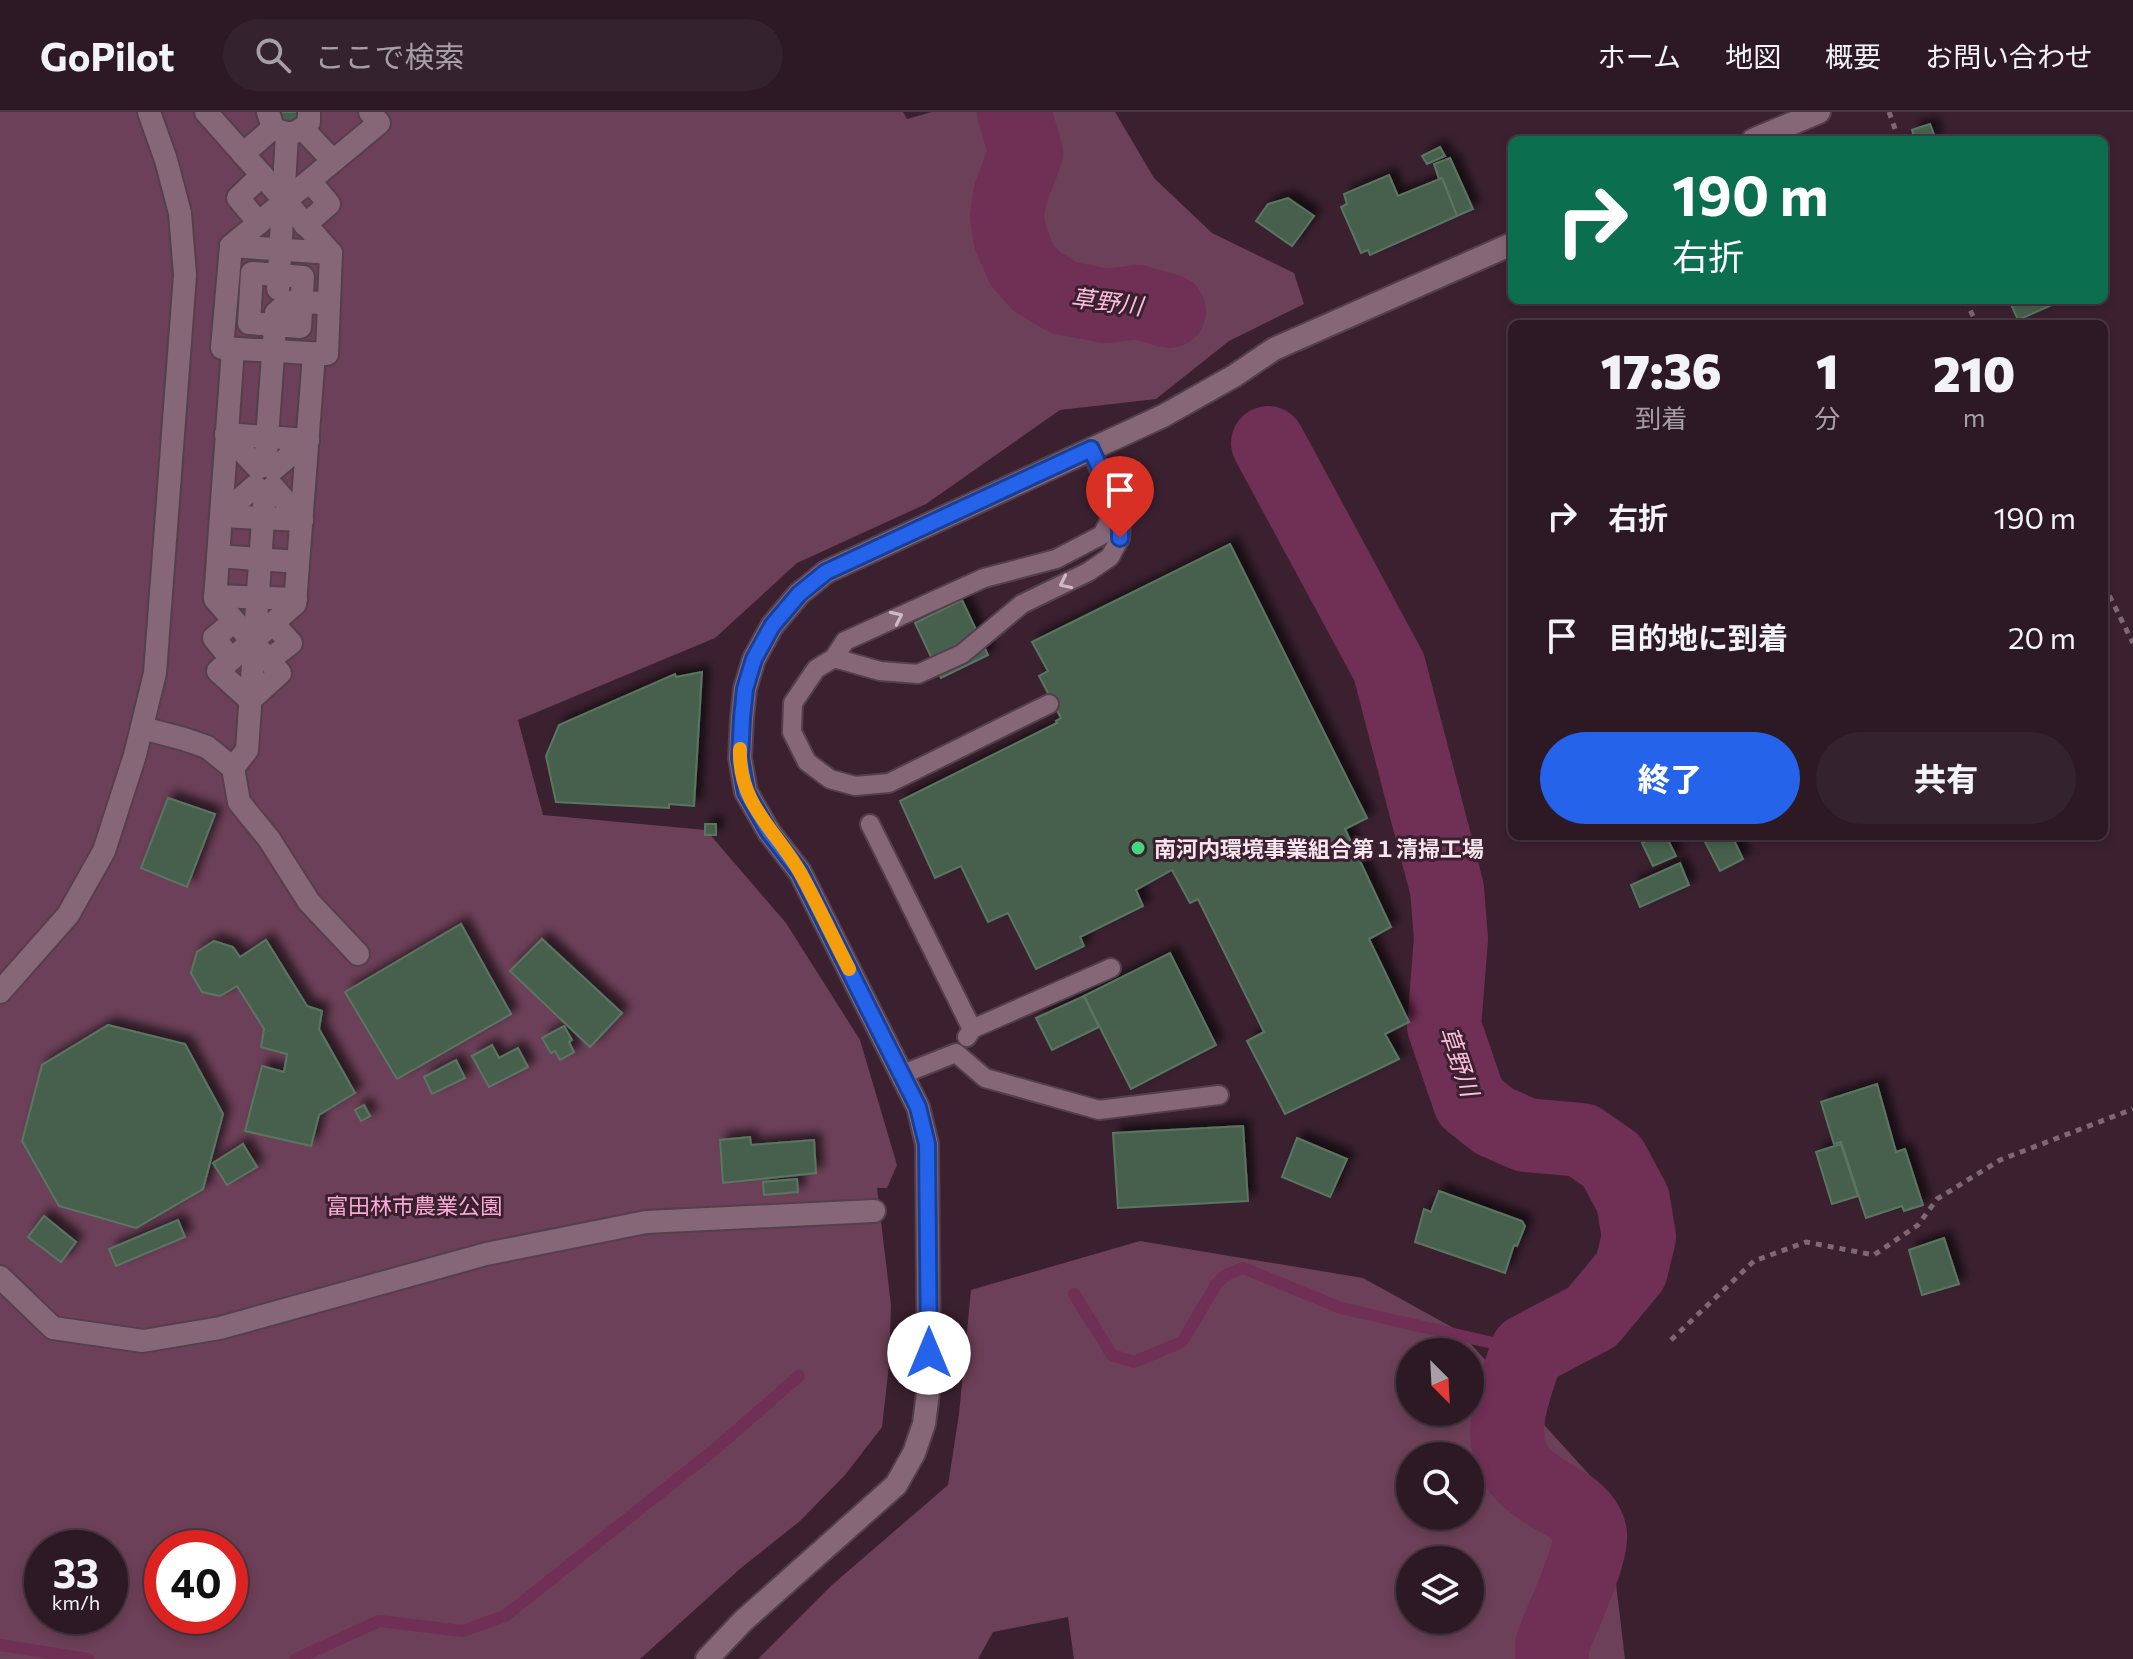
<!DOCTYPE html>
<html lang="ja">
<meta charset="utf-8">
<style>
:root{--surface:#2c1924;--page:#34222c;--text:#f1f3f6;--muted:#a6a0a6;--line:#483841;--accent:#2563eb}
body{margin:0;font-family:Commissioner,"Noto Sans JP",sans-serif;background:var(--page);color:var(--text);height:100vh;display:flex;flex-direction:column;font-size:30px;white-space:nowrap}
*{box-sizing:border-box;margin:0}
p{font-size:26px;color:var(--muted)}
.icon{flex:none;width:44px;height:44px;fill:none;stroke:currentColor;stroke-width:2;stroke-linecap:round;stroke-linejoin:round}
.map{position:relative;flex:1;overflow:hidden}
.details{position:absolute;left:1508px;top:208px;width:600px;height:520px;display:flex;flex-direction:column;background:var(--surface);border-radius:12px;box-shadow:0 4px 12px #0003,0 0 0 2px var(--line)}
.details>*{flex:none}
.guide{position:absolute;left:1508px;top:24px;width:600px;height:168px;border-radius:12px;box-shadow:0 4px 12px #0003,0 0 0 2px var(--line);background:#0b6e4f;color:#fff;overflow:hidden}
.needle{width:52px;rotate:156deg}
.buttons{position:absolute;left:1396px;top:1226px;display:grid;gap:16px}
.buttons a{display:grid;place-items:center;width:88px;height:88px;border-radius:50%;background:var(--surface);box-shadow:0 4px 12px #0003,0 0 0 2px var(--line);font-size:40px}
.speed{position:absolute;left:24px;top:1418px;display:flex;gap:16px;font-size:40px;font-weight:700;text-align:center}
.speed>*{display:grid;place-content:center;width:104px;height:104px;border-radius:50%;background:var(--surface);box-shadow:0 4px 12px #0003,0 0 0 2px var(--line);line-height:1}
.speed small{font-size:20px;font-weight:400}
.speed .limit{border:12px solid #d22;background:#fff;color:#111}
.pin{position:absolute;display:grid;place-items:center;width:68px;height:68px;color:#fff;margin:-82px -34px;border-radius:50% 50% 50% 0;rotate:-45deg;box-shadow:0 0 8px #0007}
.pin .icon{rotate:45deg}
.me{position:absolute;width:88px;margin:-44px;rotate:0deg;stroke-linejoin:round;filter:drop-shadow(0 0 6px #0008)}
.turn{display:flex;align-items:center;gap:28px;height:168px;padding:0 32px;font-size:36px}
.turn .icon{width:104px;height:104px;stroke-width:2.5}
.turn b{display:block;font-size:56px;line-height:68px}
.eta{display:flex;justify-content:space-evenly;align-items:center;height:136px;text-align:center}
.eta b{font-size:48px;font-weight:800;line-height:56px}
.button{display:flex;gap:16px;margin-top:auto;padding:16px 32px}
.button a{flex:1;height:92px;border-radius:48px;background:var(--accent);color:#fff;font-size:32px;font-weight:800;line-height:92px;text-align:center}
.button a+a{background:var(--page);color:var(--text)}
ul{padding:0;list-style:none}
li{display:flex;align-items:center;gap:24px;height:120px;padding:0 32px}
li div{flex:1}
li b{display:block;font-size:30px}
li em{font-style:normal}
header{display:flex;align-items:center;gap:48px;box-sizing:border-box;height:112px;padding:0 40px;background:var(--surface);border-bottom:2px solid var(--line)}
header strong{font-size:38px}
nav{display:flex;gap:44px;margin-inline-start:auto;font-size:28px}
.search{width:560px;height:72px;background:var(--page);display:flex;align-items:center;gap:20px;box-sizing:border-box;padding:0 28px;border-radius:44px;color:var(--muted);font-size:30px}
.map>svg:first-child{display:block}
.green{fill:#6c4058;fill-rule:evenodd}
.lines{fill:none;stroke-linecap:round;stroke-linejoin:round}
.stream{stroke:#702f55;stroke-width:12}
.river{stroke:#702f55;stroke-width:74}
.building{fill:#46614d;stroke:#5a7661;stroke-width:2;filter:url(#shadow)}
.service-casing{stroke:#543f4b;stroke-width:22}
.pedestrian-casing{stroke:#543f4b;stroke-width:26}
.tertiary-casing{stroke:#543f4b;stroke-width:26}
.path{stroke:#7f6875;stroke-width:5;stroke-dasharray:6 6;stroke-linecap:butt}
.service{stroke:#866777;stroke-width:18}
.pedestrian{stroke:#866777;stroke-width:22}
.tertiary{stroke:#866777;stroke-width:22}
.oneway{stroke:#cfb9c4}
.route-casing{stroke:#184099;stroke-width:20}
.route{stroke:#2563eb;stroke-width:14}
.slow{stroke:#f59e0b;stroke-width:14}
.poi-dot{fill:#42d77c;stroke:#3b2130;stroke-width:3}
.labels{text-anchor:middle;dominant-baseline:central;stroke-width:6;stroke-linejoin:round;paint-order:stroke}
.poi-label{font-size:22px;font-weight:bold;fill:#f7e5ee;stroke:#3b2130;text-anchor:start}
.park-label{font-size:22px;fill:#faabd5;stroke:#3b2130}
.water-label{font-size:24px;font-style:italic;fill:#fbbede;stroke:#3b2130}
</style>
<header>
<strong>GoPilot</strong>
<div class="search"><svg class="icon" aria-label="search" viewBox="0 0 24 24"><circle cx="10" cy="10" r="6"/><path d="M15 15l6 6"/></svg>ここで検索</div>
<nav><a>ホーム</a><a>地図</a><a>概要</a><a>お問い合わせ</a></nav>
</header>
<div class="map">
<svg width="2133" height="1547" viewBox="0 0 2133 1547">
<defs>
<filter id="shadow"><feDropShadow dx="7" dy="-7" stdDeviation="4" flood-color="#0009"/></filter>
</defs>
<rect width="100%" height="100%" fill="#3b2130"/>
<g class="green">
<path d="M0,0H903L907,7L932,0H1115L1154,66L1212,121L1294,161L1304,192L1229,229L1156,287L1060,298L926,392L797,451L715,526L518,608L543,703L706,718L786,811L860,928L897,1053L887,1076H877L891,1193L889,1253L882,1315L845,1363L800,1409L741,1456L640,1547H0ZM42,1436H110V1504H42ZM162,1436H230V1504H162Z"/>
<path d="M1140,1129L1363,1166L1459,1219L1605,1380L1625,1547H1074L1068,1505L993,1520L978,1547H758L832,1473L948,1373L959,1302L971,1178ZM1410,1240H1470V1300H1410ZM1410,1344H1470V1404H1410ZM1410,1448H1470V1508H1410Z"/>
</g>
<g class="lines">
<g class="stream">
<path d="M1074,1182L1112,1243L1134,1250L1182,1230L1217,1171L1226,1163L1243,1156L1341,1196L1527,1239"/>
<path d="M0,1533L88,1547"/>
<path d="M296,1547L379,1509L463,1519L505,1504L714,1338L799,1264"/>
</g>
<g class="river">
<path d="M1014,0L1026,41L1010,83L1007,104L1010,125L1022,153L1036,169L1064,186L1107,194L1138,190L1169,199"/>
<path d="M1268,331L1389,555L1447,777L1451,827L1444,914L1470,990L1494,1009L1526,1023L1582,1028L1612,1049L1633,1088L1639,1125L1631,1158L1592,1205L1527,1239C1516,1274 1496,1317 1515,1352C1526,1371 1551,1383 1569,1394C1578,1400 1588,1410 1590,1422C1593,1443 1560,1510 1552,1533V1547"/>
</g>
</g>
<g class="building">
<path d="M276,0H302V7L283,14Z"/>
<path d="M1930,12L1936,28H1915L1912,18Z"/>
<path d="M1440,35L1445,44L1427,52L1422,44Z"/>
<path d="M1450,46L1473,97L1457,104L1442,66L1439,67L1434,52Z"/>
<path d="M1389,63L1398,84L1442,66L1457,104L1370,143L1368,138L1361,141L1341,95L1347,92L1344,82Z"/>
<path d="M1288,86L1314,104L1292,134L1256,109L1268,92Z"/>
<path d="M2009,188H2063L2018,208Z"/>
<path d="M1230,432L1367,706L1345,717L1391,815L1369,827L1409,910L1385,922L1399,947L1285,1002L1247,929L1264,920L1198,787L1190,791L1172,758L1136,778L1143,794L1080,825L1084,834L1036,857L1008,801L988,810L961,754L935,766L900,689L1057,611L1056,609L1061,606L1039,564L1048,559L1032,530Z"/>
<path d="M962,488L988,543L941,566L915,511Z"/>
<path d="M702,560L694,694L669,692V696L556,690L546,644L559,613L675,562L676,565Z"/>
<path d="M168,686L215,702L187,775L141,756Z"/>
<rect x="705" y="712" width="11" height="11"/>
<path d="M1656,724H1666L1676,744L1653,754L1642,731Z"/>
<path d="M1702,724H1732L1743,747L1720,759Z"/>
<path d="M1680,751L1689,773L1640,795L1631,773Z"/>
<path d="M461,812L511,902L397,967L345,880Z"/>
<path d="M542,827L622,901L590,935L510,859Z"/>
<path d="M266,828L307,894L322,899L319,917L355,981L319,1003L311,1034L245,1019L262,954L284,960L287,942L261,935L264,917L237,874L220,884L202,880L191,861L197,840L214,829L233,835L240,845Z"/>
<path d="M1170,841L1216,933L1131,977L1084,884Z"/>
<path d="M1084,884L1099,915L1052,938L1036,906Z"/>
<path d="M108,913L185,932L223,1002L203,1077L136,1116L59,1094L22,1029L42,953Z"/>
<path d="M564,914L572,928L569,930L574,940L560,948L555,939L551,941L542,926Z"/>
<path d="M492,933L499,946L518,936L528,955L489,975L472,944Z"/>
<path d="M456,948L465,966L432,982L424,965Z"/>
<path d="M1877,972L1896,1040L1905,1037L1923,1093L1904,1099L1902,1094L1866,1106L1841,1030L1834,1032L1821,990Z"/>
<path d="M364,993L370,1004L361,1009L355,998Z"/>
<path d="M1243,1014L1248,1089L1118,1096L1113,1021Z"/>
<path d="M750,1025L751,1033L814,1028L816,1061L723,1071L720,1028Z"/>
<path d="M1297,1026L1347,1047L1330,1085L1282,1065Z"/>
<path d="M243,1032L257,1055L227,1073L213,1051Z"/>
<path d="M1841,1032L1858,1084L1832,1092L1816,1040Z"/>
<path d="M797,1067L798,1080L764,1083L763,1070Z"/>
<path d="M1439,1079L1522,1109L1525,1114L1517,1134L1514,1133L1505,1161L1415,1130L1424,1097L1431,1100Z"/>
<path d="M44,1104L76,1130L61,1150L28,1125Z"/>
<path d="M178,1108L185,1125L116,1154L109,1137Z"/>
<path d="M1944,1126L1959,1172L1922,1183L1909,1138Z"/>
</g>
<g class="lines">
<g class="service-casing">
<g id="service">
<path d="M834,546L880,559L918,562L962,542L1022,492L1088,460L1110,445L1120,426L1121,409L1091,337"/>
<path d="M1049,592L889,671L855,674L830,667L807,650L792,620L793,591L816,557L834,546L845,529L984,466L1056,447L1102,423L1117,395"/>
<path d="M870,712L972,917"/>
<path d="M967,925L972,917L1111,856"/>
<path d="M903,962L956,941L985,966L1099,998L1219,983"/>
</g>
</g>
<g class="pedestrian-casing">
<g id="pedestrian">
<path d="M206,0L331,141L327,242L222,236L231,134L379,11L370,0"/>
<path d="M268,0L273,16C288,24 297,23 309,10V0"/>
<path d="M303,17L333,49"/>
<path d="M243,42L273,16"/>
<path d="M259,111L238,86L262,63"/>
<path d="M305,113L329,92L310,69"/>
<path d="M231,134L331,141"/>
<path d="M252,161L303,165L300,215L249,211Z"/>
<path d="M278,177L287,22"/>
<path d="M233,237L215,487L280,561L250,588"/>
<path d="M226,322L308,328"/>
<path d="M226,322L258,356"/>
<path d="M265,354L276,201L289,190L328,191"/>
<path d="M274,357L308,328"/>
<path d="M273,375L302,408"/>
<path d="M221,404L302,408"/>
<path d="M221,404L255,374"/>
<path d="M218,444L298,450"/>
<path d="M215,484L296,487"/>
<path d="M231,547L214,526L234,509"/>
<path d="M269,548L291,531L273,511"/>
<path d="M250,588L218,559L295,492L314,242"/>
<path d="M142,616L184,627L207,635L233,656L239,690L269,727L309,790L358,842"/>
<path d="M233,656L247,638L265,379"/>
<path d="M0,880L68,803L104,739L135,643L155,561L185,163L180,101L166,48L149,0"/>
<path d="M0,1165L53,1216L143,1229L220,1216L486,1142L646,1110L874,1099"/>
</g>
</g>
<g class="tertiary-casing">
<g id="tertiary">
<path d="M1753,28L1819,0"/>
<path d="M707,1547L743,1509L896,1373L914,1341L924,1312L929,1273L927,1032L918,995L800,760L769,720L746,680L740,646L742,606L745,577L754,547L772,514L799,482L826,460L1163,304L1234,264L1274,237L1512,132"/>
</g>
</g>
<g class="path">
<path d="M1889,0L1899,28"/>
<path d="M1965,188L1977,212"/>
<path d="M2104,473L2133,531"/>
<path d="M1671,1228L1754,1149L1806,1130L1874,1143L1918,1113L1937,1087L2000,1048L2133,997"/>
</g>
<use href="#service" class="service"/>
<use href="#pedestrian" class="pedestrian"/>
<use href="#tertiary" class="tertiary"/>
</g>
<defs><path id="oneway-chevron" d="M-2-3.5L2.5 0L-2 3.5" fill="none" stroke-width="1.6" stroke-linecap="round" stroke-linejoin="round" transform="scale(2)"/></defs>
<g class="oneway">
<use href="#oneway-chevron" transform="translate(1065 471) rotate(154)"/>
<use href="#oneway-chevron" transform="translate(897 505) rotate(-25)"/>
</g>
<g class="lines">
<g class="route-casing">
<path id="route" d="M929,1241L927,1032L918,995L800,760L769,720L746,680L740,646L742,606L745,577L754,547L772,514L799,482L826,460L1091,337C1104,366 1121,394 1120,426"/>
</g>
<use href="#route" class="route"/>
<path class="slow" d="M740,637C738,693 777,719 801,762C818,793 833,826 849,857"/>
</g>
<circle class="poi-dot" cx="1138" cy="736" r="8"/>
<g class="labels">
<g class="poi-label">
<text x="1154" y="736">南河内環境事業組合第１清掃工場</text>
</g>
<g class="park-label">
<text x="414" y="1093">富田林市農業公園</text>
</g>
<g class="water-label">
<text transform="translate(1107 189) rotate(7)">草野川</text>
<text transform="translate(1460 949) rotate(71)">草野川</text>
</g>
</g>
</svg>
<div class="buttons">
<a><svg class="needle" viewBox="-14 -14 28 28"><path d="M0-13l5 13h-10z" fill="#e53935"/><path d="M0 13l5-13h-10z" fill="#a6a0a6"/></svg></a>
<a><svg class="icon" aria-label="search" viewBox="0 0 24 24"><circle cx="10" cy="10" r="6"/><path d="M15 15l6 6"/></svg></a>
<a><svg class="icon" aria-label="layers" viewBox="0 0 24 24"><path d="M12 4l9 5-9 5-9-5zM3 14l9 5 9-5"/></svg></a>
</div>
<div class="speed"><div>33<small>km/h</small></div><div class="limit">40</div></div>
<div class="pin" style="left:1120px;top:426px;background:#d93025"><svg class="icon" aria-label="arrive" viewBox="0 0 24 24"><path d="M6 21V4h12l-3 4 3 4H6"/></svg></div>
<svg class="me" style="left:929px;top:1241px" viewBox="-20 -20 40 40"><circle r="19" fill="#fff"/><path d="M0-13L10 11 0 6-10 11z" fill="#2563eb"/></svg>
<div class="guide">
<div class="turn"><svg class="icon" aria-label="right" viewBox="0 0 24 24"><path d="M7 20v-9h11M14 6l5 5-5 5"/></svg><div><b>190 m</b>右折</div></div>
</div>
<section class="details">
<div class="eta">
<div><b>17:36</b><p>到着</p></div>
<div><b>1</b><p>分</p></div>
<div><b>210</b><p>m</p></div>
</div>
<ul>
<li><svg class="icon" aria-label="right" viewBox="0 0 24 24"><path d="M7 20v-9h11M14 6l5 5-5 5"/></svg><div><b>右折</b></div><em>190 m</em></li>
<li><svg class="icon" aria-label="arrive" viewBox="0 0 24 24"><path d="M6 21V4h12l-3 4 3 4H6"/></svg><div><b>目的地に到着</b></div><em>20 m</em></li>
</ul>
<div class="button"><a>終了</a><a>共有</a></div>
</section>
</div>
